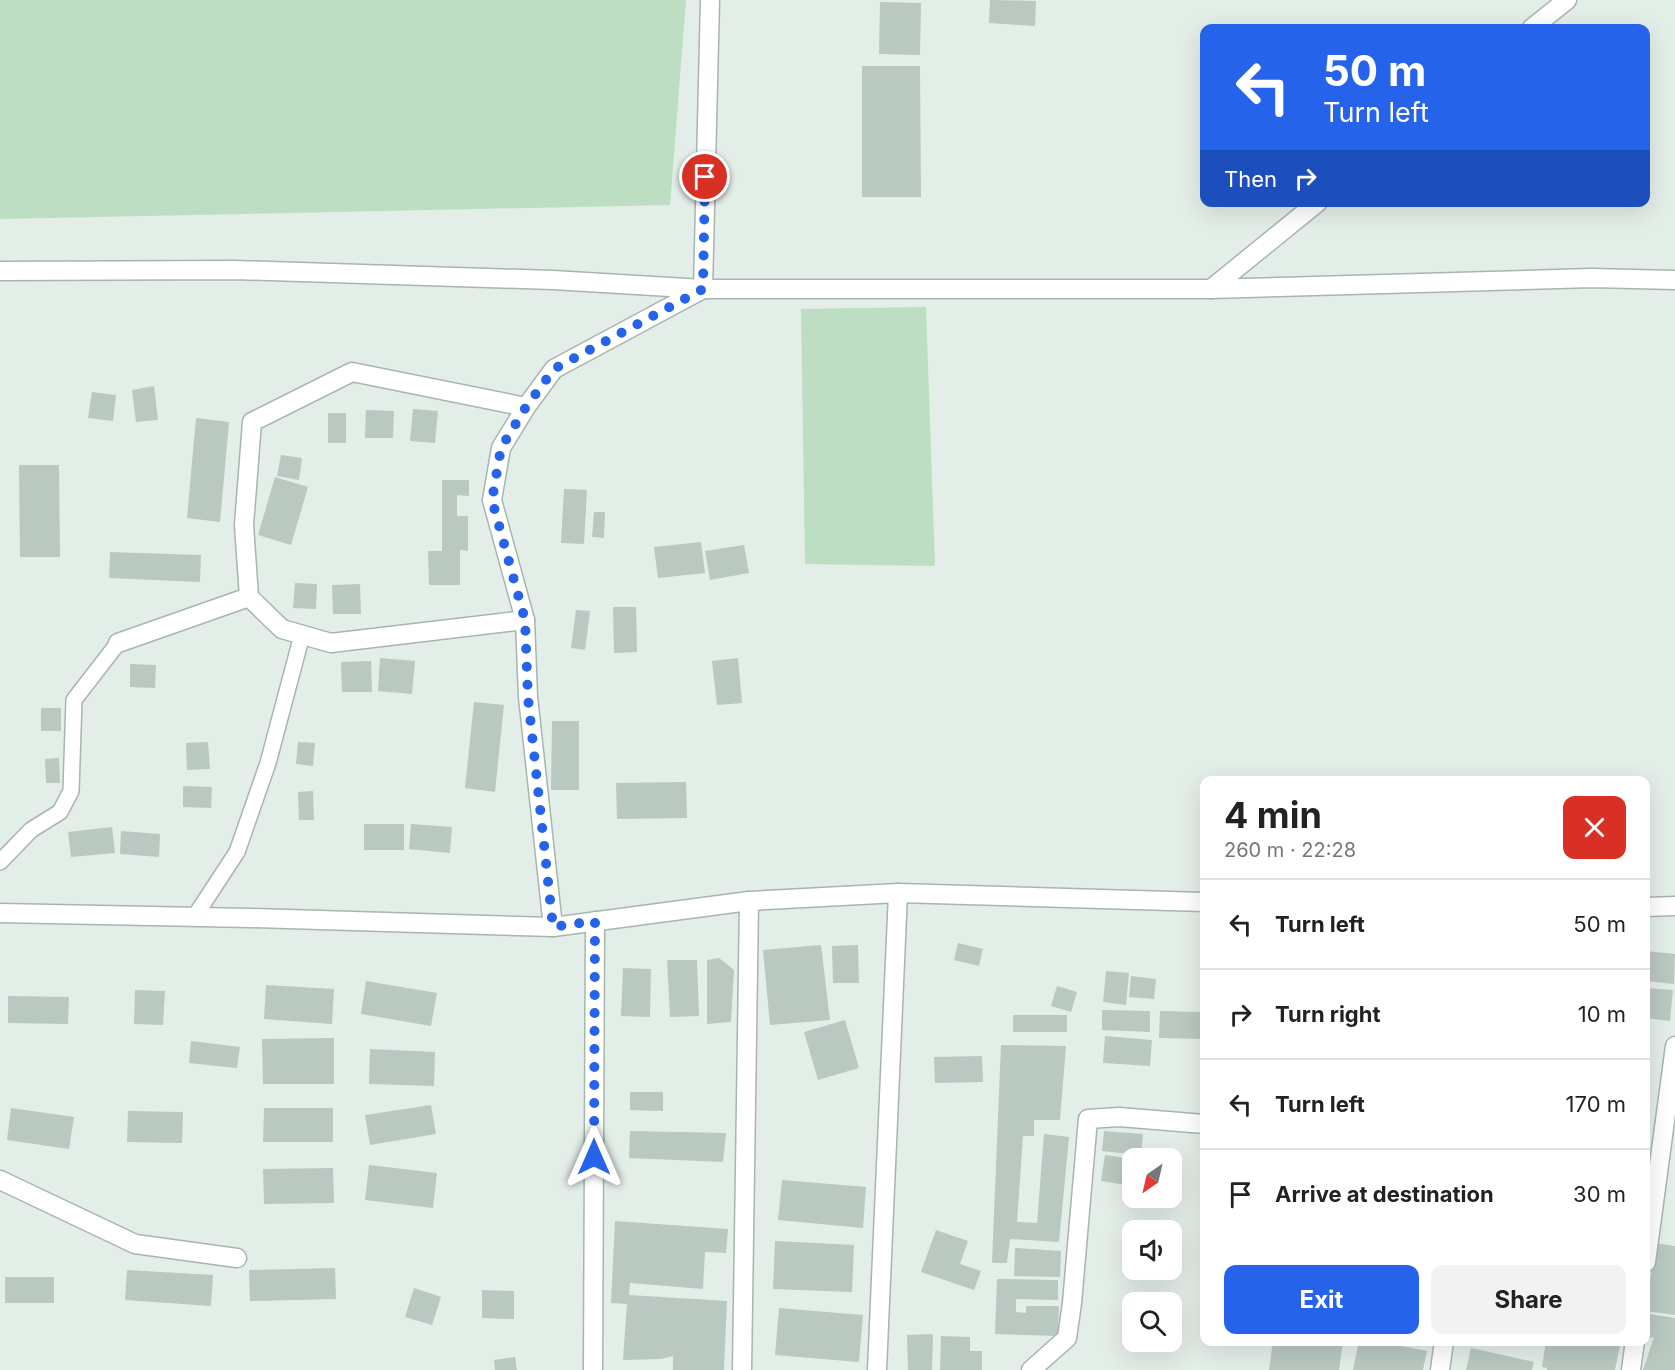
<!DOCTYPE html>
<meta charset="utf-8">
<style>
:root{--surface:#fff;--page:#f2f2f2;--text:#222;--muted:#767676;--line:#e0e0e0;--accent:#2563eb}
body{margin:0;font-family:Inter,sans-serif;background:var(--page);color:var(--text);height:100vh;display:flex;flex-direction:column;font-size:22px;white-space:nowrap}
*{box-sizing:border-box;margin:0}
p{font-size:20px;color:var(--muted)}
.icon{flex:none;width:33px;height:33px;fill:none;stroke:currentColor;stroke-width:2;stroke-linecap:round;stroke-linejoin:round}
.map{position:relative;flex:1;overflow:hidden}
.panel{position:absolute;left:1200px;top:776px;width:450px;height:570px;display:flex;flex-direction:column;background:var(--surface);border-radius:12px;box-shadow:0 6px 24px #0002}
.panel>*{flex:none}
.guide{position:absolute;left:1200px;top:24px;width:450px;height:183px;border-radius:12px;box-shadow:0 6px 24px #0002;background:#2563eb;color:#fff;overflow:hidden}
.needle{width:39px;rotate:214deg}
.tools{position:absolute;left:1122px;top:1148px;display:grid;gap:12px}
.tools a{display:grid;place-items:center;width:60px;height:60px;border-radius:12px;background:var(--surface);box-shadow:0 6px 24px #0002;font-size:30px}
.pin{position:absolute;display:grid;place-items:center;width:51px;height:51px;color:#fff;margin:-26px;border:3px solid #fff;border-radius:50%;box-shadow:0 2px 6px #0007}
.me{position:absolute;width:66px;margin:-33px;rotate:0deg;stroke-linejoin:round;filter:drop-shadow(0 0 4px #0008)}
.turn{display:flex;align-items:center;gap:21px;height:126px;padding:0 24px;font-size:27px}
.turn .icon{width:78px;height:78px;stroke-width:2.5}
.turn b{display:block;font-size:42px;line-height:51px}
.then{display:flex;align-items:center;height:57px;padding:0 24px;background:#0003;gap:12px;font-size:22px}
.round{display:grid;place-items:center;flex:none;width:63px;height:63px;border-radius:12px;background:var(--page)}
.headline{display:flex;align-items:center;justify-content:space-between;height:102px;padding:0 24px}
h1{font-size:36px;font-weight:700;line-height:45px}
.primary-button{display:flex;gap:12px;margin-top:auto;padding:12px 24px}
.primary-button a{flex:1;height:69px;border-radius:12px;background:var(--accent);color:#fff;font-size:24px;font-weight:700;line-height:69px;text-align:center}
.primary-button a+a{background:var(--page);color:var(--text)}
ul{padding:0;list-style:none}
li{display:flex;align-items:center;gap:18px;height:90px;padding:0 24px;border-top:2px solid var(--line)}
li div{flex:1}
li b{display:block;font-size:22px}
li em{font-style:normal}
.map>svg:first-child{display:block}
.green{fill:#bddec2}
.building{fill:#b9c8c1}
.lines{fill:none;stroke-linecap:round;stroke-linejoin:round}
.lane-casing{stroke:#a6b6ae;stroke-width:18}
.street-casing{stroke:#a6b6ae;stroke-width:21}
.lane{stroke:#fff;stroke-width:15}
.street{stroke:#fff;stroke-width:18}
.route{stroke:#2563eb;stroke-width:10;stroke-dasharray:0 18}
</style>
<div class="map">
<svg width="1675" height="1370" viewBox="0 0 1675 1370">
<rect width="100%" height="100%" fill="#e4eee8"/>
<g class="green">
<path d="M0,0H686L670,205L0,219Z"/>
<path d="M926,307L935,566L805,564L801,309Z"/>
</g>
<g class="building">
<path d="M990,0L1036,1L1035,26L989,23Z"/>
<path d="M880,2L921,3L920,55L879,54Z"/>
<path d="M862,66H920L921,197H862Z"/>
<path d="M154,386L158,420L136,422L132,390Z"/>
<path d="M92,392L116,395L113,421L88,418Z"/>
<path d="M413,409L438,411L435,443L410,441Z"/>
<path d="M366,410L394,411L393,438H365Z"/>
<rect x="328" y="413" width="18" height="30"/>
<path d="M196,418L229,422L220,522L187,518Z"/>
<path d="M281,455L302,458L299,480L277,476Z"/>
<path d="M19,465H59L60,557H20Z"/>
<path d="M275,477L308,487L291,545L258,535Z"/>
<path d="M442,480H469V496L457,495V516H468V551L460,550V585H429L428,551H442Z"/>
<path d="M564,489L587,490L584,544L561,543Z"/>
<path d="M594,512H605L604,538L592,537Z"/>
<path d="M701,542L705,573L658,578L654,547Z"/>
<path d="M744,545L749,573L710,580L705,551Z"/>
<path d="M110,552L201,555L200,582L109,578Z"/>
<path d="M295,583L317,584L316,609L293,608Z"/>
<path d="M360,584L361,614H333L332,585Z"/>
<path d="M613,607H636L637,652L614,653Z"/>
<path d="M576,610L590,611L585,650L571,648Z"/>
<path d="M380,658L415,661L412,694L378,691Z"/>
<path d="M738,658L742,703L717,705L712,661Z"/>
<path d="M371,661L372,692H342L341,662Z"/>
<path d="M130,664L156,665L155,688L130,687Z"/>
<path d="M474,702L504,705L495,792L465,788Z"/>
<rect x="41" y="708" width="20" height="23"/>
<path d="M552,721H579V790H551Z"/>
<path d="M208,742L210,769L187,770L186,743Z"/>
<path d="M298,742L315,743L313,766L296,764Z"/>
<path d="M59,758L60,783H46L45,759Z"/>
<path d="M686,782L687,818L617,819L616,783Z"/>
<path d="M183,786L212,787L211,808L183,807Z"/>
<path d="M313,791L314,820H299L298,792Z"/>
<rect x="364" y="824" width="40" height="26"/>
<path d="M411,824L452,827L450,853L409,849Z"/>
<path d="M112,827L115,853L71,857L68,832Z"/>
<path d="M121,831L160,834L159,857L120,854Z"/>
<path d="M958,943L983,949L979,966L954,960Z"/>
<path d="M821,945L830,1020L770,1025L763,950Z"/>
<path d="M858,945L859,983H833L832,946Z"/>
<path d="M1646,951L1675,954L1674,984L1646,981Z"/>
<path d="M719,958L734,970L731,1022L707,1024V960Z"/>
<path d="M667,960H697L699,1016L670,1017Z"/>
<path d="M623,968L651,969L650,1017L621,1016Z"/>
<path d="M1106,971L1129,973L1126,1005L1103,1002Z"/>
<path d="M1131,976L1156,979L1154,999L1129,997Z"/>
<path d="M366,981L437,993L431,1026L361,1014Z"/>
<path d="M266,985L334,989L332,1024L264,1019Z"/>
<path d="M1057,986L1077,992L1071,1012L1051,1006Z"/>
<path d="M1646,988L1673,990L1670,1021L1646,1018Z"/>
<path d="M135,990L165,991L163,1025L134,1024Z"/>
<path d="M8,996L69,997L68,1024L8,1023Z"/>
<path d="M1102,1010L1150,1011V1032L1102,1030Z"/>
<path d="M1160,1011L1204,1012V1039L1159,1038Z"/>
<rect x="1013" y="1015" width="54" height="17"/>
<path d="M845,1020L859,1068L818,1080L804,1032Z"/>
<path d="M1105,1036L1152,1040L1150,1066L1103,1063Z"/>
<path d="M334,1038V1084H263L262,1039Z"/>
<path d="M191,1041L240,1047L237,1068L189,1063Z"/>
<path d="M1001,1045L1066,1046L1060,1120H1034V1136H1023L1017,1222L1037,1223L1044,1134L1069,1137L1059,1242L1010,1239L1007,1263H992Z"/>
<path d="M370,1049L435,1052L434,1086L369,1084Z"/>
<path d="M982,1056L983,1082L935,1083L934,1057Z"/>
<path d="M630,1092H663V1111L630,1110Z"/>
<path d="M431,1105L436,1134L370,1145L365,1115Z"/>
<path d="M11,1108L74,1117L69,1149L7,1140Z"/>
<path d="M264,1108H333V1142H263Z"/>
<path d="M128,1111L183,1112L182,1143L127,1142Z"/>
<path d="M630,1131L726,1133L723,1162L629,1158Z"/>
<path d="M1104,1131L1143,1134L1141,1155L1102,1151Z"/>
<path d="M1105,1155L1132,1159V1186L1101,1181Z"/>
<path d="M369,1165L437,1173L433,1208L365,1200Z"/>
<path d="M333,1168L334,1203L264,1204L263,1169Z"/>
<path d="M782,1180L866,1187L863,1228L778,1220Z"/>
<path d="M615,1221L728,1229L726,1253L705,1252L703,1289L630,1283L629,1295L727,1301L724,1370H673V1356L661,1359L623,1360L627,1304L611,1303Z"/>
<path d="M936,1230L968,1241L960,1264L981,1271L974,1290L921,1272Z"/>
<path d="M775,1241L854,1245L852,1292L773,1289Z"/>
<path d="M1655,1243L1675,1246V1315L1646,1311Z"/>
<path d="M1015,1248L1061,1251L1060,1277L1014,1276Z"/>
<path d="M335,1268L336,1299L250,1301L249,1270Z"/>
<path d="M127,1270L213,1275L211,1306L125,1300Z"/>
<rect x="5" y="1277" width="49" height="26"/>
<path d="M997,1279L1058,1280V1300L1016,1299V1312L1026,1313V1306H1059L1058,1336L995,1334Z"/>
<path d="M414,1288L441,1297L432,1325L405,1317Z"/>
<path d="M482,1290L514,1291V1319L482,1318Z"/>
<path d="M779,1308L863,1315L859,1362L775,1355Z"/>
<path d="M1649,1314L1675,1318V1370H1643L1654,1337L1646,1339Z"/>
<path d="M931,1334L933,1335L932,1370H908L907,1335Z"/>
<path d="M941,1336L970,1337V1351H982V1370H940Z"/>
<path d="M1273,1341H1343L1339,1370H1269Z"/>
<path d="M1359,1341H1375L1427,1351L1423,1370H1353Z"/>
<path d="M1546,1341H1621L1615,1370H1547V1368L1542,1367Z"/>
<path d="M1471,1348L1534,1362L1532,1370H1466Z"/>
<path d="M515,1357L517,1370H495L494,1360Z"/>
</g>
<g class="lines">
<g class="lane-casing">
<g id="lane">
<path d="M0,862L31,830L60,812L71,791L74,700L118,643"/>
<path d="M195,916L237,852L268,763L302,635"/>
</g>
</g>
<g class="street-casing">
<g id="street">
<path d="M1532,28L1567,0"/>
<path d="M0,271L235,270L553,280L703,289H1211L1592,278L1675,280"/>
<path d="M1211,289L1318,202"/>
<path d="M525,620L331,643L282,629L249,597L244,525L252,422L352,372L526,407"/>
<path d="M118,643L249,597"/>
<path d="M1646,907L1675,906"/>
<path d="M0,913L250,918L553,927L749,901L898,893L1204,902"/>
<path d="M553,927L528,697L525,620L492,500L501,448L526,407L554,369L703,289L710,0"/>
<path d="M0,1180L135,1244L237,1258"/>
<path d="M1646,1262L1675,1046"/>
<path d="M593,1370L595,921"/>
<path d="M742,1370L749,901"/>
<path d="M877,1370L898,893"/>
<path d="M1031,1370L1067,1338L1072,1303L1088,1119L1119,1117L1204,1124"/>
<path d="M1440,1370L1444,1341"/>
<path d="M1631,1370L1635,1341"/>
</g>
</g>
<use href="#lane" class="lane"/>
<use href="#street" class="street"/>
</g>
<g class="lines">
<path class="route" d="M594,1157L595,921L553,927L528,698L525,620L492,500L501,448L526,407L554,369L703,289L705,177"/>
</g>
</svg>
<div class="tools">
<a><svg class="needle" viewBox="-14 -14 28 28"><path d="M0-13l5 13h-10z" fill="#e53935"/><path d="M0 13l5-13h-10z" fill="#767676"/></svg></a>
<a><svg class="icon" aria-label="sound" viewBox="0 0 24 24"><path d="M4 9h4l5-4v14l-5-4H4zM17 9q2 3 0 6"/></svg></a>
<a><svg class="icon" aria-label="search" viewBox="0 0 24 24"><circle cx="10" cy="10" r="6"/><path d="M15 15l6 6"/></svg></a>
</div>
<div class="pin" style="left:705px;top:177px;background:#d93025"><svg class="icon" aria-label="arrive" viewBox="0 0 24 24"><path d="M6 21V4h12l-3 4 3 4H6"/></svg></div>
<svg class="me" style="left:594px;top:1157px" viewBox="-20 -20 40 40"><path d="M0-17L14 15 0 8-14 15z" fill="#2563eb" stroke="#fff" stroke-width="4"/></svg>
<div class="guide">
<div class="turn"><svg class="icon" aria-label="left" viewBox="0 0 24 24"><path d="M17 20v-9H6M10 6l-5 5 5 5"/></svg><div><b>50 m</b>Turn left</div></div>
<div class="then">Then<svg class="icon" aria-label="right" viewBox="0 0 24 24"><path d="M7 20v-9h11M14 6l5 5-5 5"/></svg></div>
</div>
<section class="panel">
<div class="headline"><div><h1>4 min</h1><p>260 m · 22:28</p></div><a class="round" style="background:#d93025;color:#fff"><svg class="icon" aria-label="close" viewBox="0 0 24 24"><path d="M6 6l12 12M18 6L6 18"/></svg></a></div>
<ul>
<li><svg class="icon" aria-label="left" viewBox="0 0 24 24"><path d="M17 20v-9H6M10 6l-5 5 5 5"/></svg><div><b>Turn left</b></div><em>50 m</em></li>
<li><svg class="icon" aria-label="right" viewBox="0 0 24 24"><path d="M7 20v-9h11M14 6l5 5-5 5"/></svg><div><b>Turn right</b></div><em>10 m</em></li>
<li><svg class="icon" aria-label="left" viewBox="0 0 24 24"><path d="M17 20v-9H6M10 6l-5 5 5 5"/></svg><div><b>Turn left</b></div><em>170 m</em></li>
<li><svg class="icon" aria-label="arrive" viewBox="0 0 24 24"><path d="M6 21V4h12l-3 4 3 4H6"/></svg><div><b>Arrive at destination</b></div><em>30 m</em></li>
</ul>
<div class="primary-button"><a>Exit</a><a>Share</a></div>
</section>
</div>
